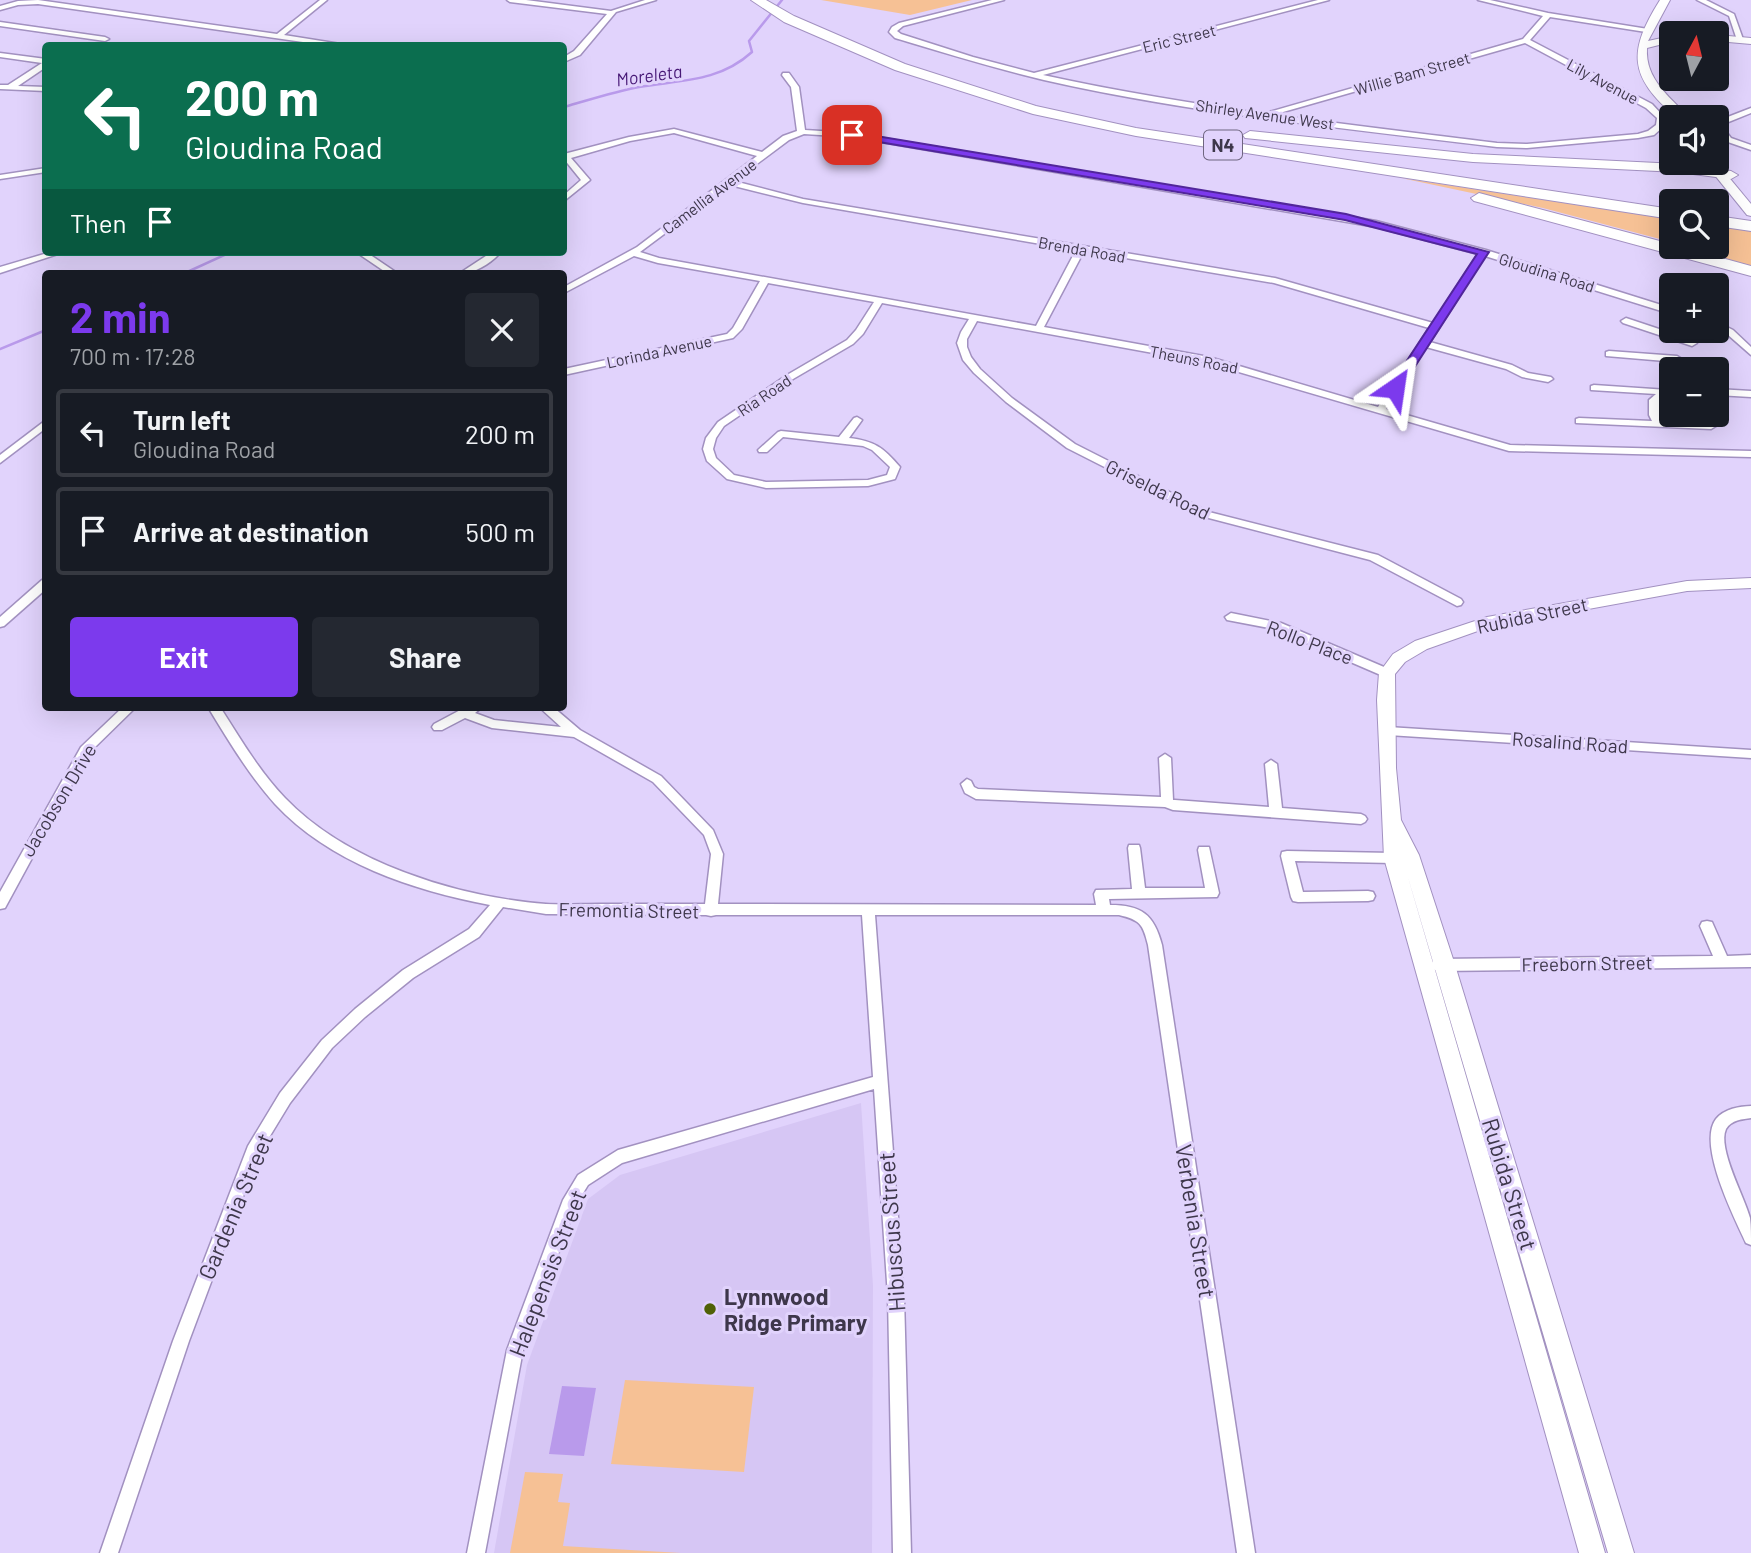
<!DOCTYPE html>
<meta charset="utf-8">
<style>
:root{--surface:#171b24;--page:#242831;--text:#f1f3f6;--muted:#9ea1a6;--line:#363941;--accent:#7c3aed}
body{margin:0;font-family:Barlow,sans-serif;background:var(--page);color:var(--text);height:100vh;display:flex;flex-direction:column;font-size:26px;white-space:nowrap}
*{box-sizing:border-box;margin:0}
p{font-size:23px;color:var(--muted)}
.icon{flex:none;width:38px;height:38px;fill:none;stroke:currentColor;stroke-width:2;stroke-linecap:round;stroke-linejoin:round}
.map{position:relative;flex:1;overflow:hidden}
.panel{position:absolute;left:42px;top:270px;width:525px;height:441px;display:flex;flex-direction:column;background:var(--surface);border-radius:7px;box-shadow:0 7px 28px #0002}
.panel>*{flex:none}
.hud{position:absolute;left:42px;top:42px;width:525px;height:214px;border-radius:7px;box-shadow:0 7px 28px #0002;background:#0b6e4f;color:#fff;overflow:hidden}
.needle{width:46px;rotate:7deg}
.buttons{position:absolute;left:1659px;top:21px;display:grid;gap:14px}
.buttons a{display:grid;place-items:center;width:70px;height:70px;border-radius:7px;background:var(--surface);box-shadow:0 7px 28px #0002;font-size:35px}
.pin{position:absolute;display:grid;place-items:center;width:60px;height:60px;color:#fff;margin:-30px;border-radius:14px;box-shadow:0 4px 10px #0006}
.me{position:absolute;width:77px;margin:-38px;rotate:32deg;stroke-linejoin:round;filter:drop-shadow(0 0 5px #0008)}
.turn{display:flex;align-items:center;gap:24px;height:147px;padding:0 28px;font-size:32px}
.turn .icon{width:91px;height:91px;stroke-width:2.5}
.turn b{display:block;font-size:49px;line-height:60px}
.then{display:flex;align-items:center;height:66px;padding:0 28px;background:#0003;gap:14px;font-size:26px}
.round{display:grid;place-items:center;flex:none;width:74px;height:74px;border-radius:7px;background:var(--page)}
.headline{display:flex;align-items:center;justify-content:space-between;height:119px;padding:0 28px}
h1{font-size:42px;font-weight:700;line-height:52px;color:var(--accent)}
.button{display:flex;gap:14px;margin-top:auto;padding:14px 28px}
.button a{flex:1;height:80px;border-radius:7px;background:var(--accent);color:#fff;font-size:28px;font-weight:700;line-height:80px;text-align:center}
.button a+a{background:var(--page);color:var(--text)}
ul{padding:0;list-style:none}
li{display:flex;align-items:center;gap:21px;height:88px;margin:0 14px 10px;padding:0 14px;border:4px solid var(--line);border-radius:7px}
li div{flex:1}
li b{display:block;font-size:26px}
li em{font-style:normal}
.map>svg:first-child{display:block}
.built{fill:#d6c6f4}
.green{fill:#f6c195}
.water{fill:#b99aeb}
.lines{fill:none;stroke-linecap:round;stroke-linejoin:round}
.stream{stroke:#b99aeb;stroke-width:2.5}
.street-casing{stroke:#a291c0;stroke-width:3}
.secondary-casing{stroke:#a291c0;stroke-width:2}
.highway-casing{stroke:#a291c0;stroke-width:2}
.street{fill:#fff;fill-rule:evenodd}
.secondary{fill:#fff;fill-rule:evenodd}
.highway{fill:#fff;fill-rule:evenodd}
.route{fill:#7c3aed;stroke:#51269a;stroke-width:2}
.poi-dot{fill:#506106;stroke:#e1d3fc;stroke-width:2.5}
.labels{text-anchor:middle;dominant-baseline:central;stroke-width:6;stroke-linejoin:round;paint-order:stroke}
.far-street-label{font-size:16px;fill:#3e374b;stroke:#e1d3fc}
.far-water-label{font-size:18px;font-style:italic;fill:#471876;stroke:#e1d3fc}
.shield{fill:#e1d3fc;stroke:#6f6680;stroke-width:2}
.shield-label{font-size:18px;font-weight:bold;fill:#3e374b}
.street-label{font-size:19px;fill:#3e374b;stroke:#e1d3fc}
.near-street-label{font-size:23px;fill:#3e374b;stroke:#e1d3fc}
.near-poi-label{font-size:23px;font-weight:bold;fill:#3e374b;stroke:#e1d3fc;text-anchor:start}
</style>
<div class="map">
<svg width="1751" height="1553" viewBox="0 0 1751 1553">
<rect width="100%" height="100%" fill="#e1d3fc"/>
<path class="built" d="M861,1103L873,1286L872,1553H494L527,1365L588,1199L620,1175Z"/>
<g class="green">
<path d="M821,0H972L910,15Z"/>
<path d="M1401,178L1671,219V242L1543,208Z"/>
<path d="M1717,226L1751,231V266L1686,247H1717Z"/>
<path d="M625,1380L754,1387L744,1472L611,1464Z"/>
<path d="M525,1472L563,1474L558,1502L570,1503L563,1546L681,1553H510Z"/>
</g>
<path class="water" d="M562,1386L596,1388L584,1456L549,1454Z"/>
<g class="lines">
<g class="stream">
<path d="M564,107C589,100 613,92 639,87C681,80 719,82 752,52L749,41L782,0"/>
<path d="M185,273L231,252"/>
<path d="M0,349L46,330"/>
</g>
<g class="street-casing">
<g id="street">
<path d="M38,0L277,34L320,0H327L284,35L353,46H331L38,4L18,5L0,10V6L18,1Z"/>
<path d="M507,0H526L611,11L645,0H656L616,12L580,55L564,62V57L574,51L607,14L510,2Z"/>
<path d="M992,0H1004L903,26L897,31L901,34L973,57L1034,73L1318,0H1329L1043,75C1193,108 1345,124 1497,143L1527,144L1638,134L1648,131L1656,125L1657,118L1646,108L1525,43L1276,114L1269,112L1523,39L1543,16L1478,0H1490L1548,13L1648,29L1650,30L1646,32L1550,17L1530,40L1652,104L1665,118L1664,126L1654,135L1638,138L1527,148L1497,147C1346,128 1193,114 1044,80C994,68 945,53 895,38L889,32L892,27L899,23Z"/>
<path d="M1697,0H1706L1734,14L1744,42L1737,40L1729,16Z"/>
<path d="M0,22L105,37L109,39L105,41L0,26Z"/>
<path d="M0,53L46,59V67L18,86L46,87V91L0,89V85H8L42,63L0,57Z"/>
<path d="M783,73H789L799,87L805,130L852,133L1376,221L1486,250L1671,308V314L1485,256L1430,342L1512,365L1528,373L1551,377L1553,379L1548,382L1522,377L1506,369L1426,347L1386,409L1510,445L1751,451V457L1509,451L1208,363L977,321L967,339V347L971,357L980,369L1012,398L1075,444L1209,512L1378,555L1461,599L1463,602L1461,605L1457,606L1370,560L1201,516L1067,448L1006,402L974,373L963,360L957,343L961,332L969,319L882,303L863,334L853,344L793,379L724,426L716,438L713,449L716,458L734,475L766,482L868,480L887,475L890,467L872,450L863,446L783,437L767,452H759L758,450L778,432L781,431L839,437L854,418L857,417L862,420L849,438C874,441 883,447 900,467L895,479L868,486L766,488L727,479L707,461L703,449L706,438L718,422L787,375L847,340L856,330L874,302L768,283L742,329L733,338L564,375V369L727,334L733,328L760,281L658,263L634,256L564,293V287L637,247L757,156L674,133L630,141L571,158L590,180L564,201V195L581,180L564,159V154L629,137L674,129L762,152L783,136L797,131L791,87L782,75ZM804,134L852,137L1376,227L1478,254L1433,323L1275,278L803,199L734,181L789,140ZM730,185L803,203L1076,250L1036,326L659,258L640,252ZM1084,251L1274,283L1429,328L1378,407L1209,357L1044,327Z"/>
<path d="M1751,108V113L1726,123L1724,129L1731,138L1751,145V150L1725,141L1717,131L1720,120Z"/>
<path d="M46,168V172L0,179V175Z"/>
<path d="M51,252H64L0,273V267Z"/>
<path d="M356,252H366L397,273H387Z"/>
<path d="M492,252H501C490,264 476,273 460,273Z"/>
<path d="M1626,318L1695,341L1697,343L1692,346L1623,323L1621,321Z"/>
<path d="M1717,322L1733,330L1751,347V355L1727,334L1717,329Z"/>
<path d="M1609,351L1677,356L1682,359L1677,362L1606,356V352Z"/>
<path d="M1594,385L1668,390V394L1659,401V415L1662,421L1711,423L1716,426L1711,429L1576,423V419L1579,418L1652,421L1649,415V400L1656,394L1591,390V386Z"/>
<path d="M1717,389L1751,391V397L1717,395Z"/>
<path d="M46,420V428L0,463V455Z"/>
<path d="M42,580H46V589L4,626L0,627V617Z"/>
<path d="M1231,613L1281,623L1391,670L1393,673L1387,677L1383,676L1274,629L1227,620L1225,617Z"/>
<path d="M123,707H136L89,753L5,908L0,909V892L81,747Z"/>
<path d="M208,707H220C240,738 259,771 285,798C347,863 457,897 546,904C563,905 581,904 599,904C634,904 670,904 705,904L711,854L704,835L653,782L574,737L492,728L465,718L442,730H434L432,727L434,724L466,707H482L475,713L494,720L561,727L539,707H553L580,730L661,776L713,830L723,854L718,904L1096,905L1094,894L1096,890L1132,889L1128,848L1129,845H1139L1140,848L1145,888H1205L1198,850L1199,847H1209L1219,893L1217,897L1109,899L1110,905C1141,905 1154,914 1162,945L1255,1553H1237L1148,945C1143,924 1140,920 1119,915H875L904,1297L911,1553H893L888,1297L874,1089L622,1163L588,1185L577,1203L523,1350L485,1553H467L507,1350L563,1200L578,1175L618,1150L873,1077L862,915H716L711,916L706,915L546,914L503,907L479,937L413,978L365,1017L332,1048L290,1103L259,1154L189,1341L118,1553H100L173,1341L248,1146L280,1093L322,1040L355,1009L403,970L469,929L490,905C412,890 330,863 275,804C249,775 228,740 208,707Z"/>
<path d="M1388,727L1751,750V758L1388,735L1382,731Z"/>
<path d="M1165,754L1171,758L1173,800H1175L1269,807L1265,764L1271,760L1277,764L1282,808L1361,814L1365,816L1367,819L1365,822L1361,824L1173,810L1165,807L976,799L965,793L961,784L967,779L971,781L974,787L978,789L1161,797L1159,758Z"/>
<path d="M1287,851L1393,853L1398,854L1399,858L1398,862L1393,863L1295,861L1303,892L1368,891L1373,892L1375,896L1373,900L1368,901L1298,902L1293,901L1291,897L1281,856L1282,852Z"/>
<path d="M1707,921L1712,922L1727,956L1751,955V967L1438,971L1433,969L1431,965L1433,961L1438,959L1713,956L1700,926L1702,922Z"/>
<path d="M1751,1106V1118C1743,1119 1731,1120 1726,1129C1717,1148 1745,1198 1750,1218C1751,1226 1751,1237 1751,1245L1746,1243C1734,1217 1697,1144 1716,1119C1724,1109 1740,1106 1751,1106Z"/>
</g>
</g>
<g class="secondary-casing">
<g id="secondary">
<path d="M1660,0H1670L1648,41L1671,36V42L1647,48C1645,80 1670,96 1688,117H1676C1628,76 1628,51 1660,0Z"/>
<path d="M1717,35L1751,38V44L1717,41Z"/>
<path d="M1705,163H1717L1751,204V216L1747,215Z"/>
<path d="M1751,578V588L1687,591L1489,627L1427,649L1405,662L1395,674L1396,768L1401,820L1419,855L1455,965L1634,1553H1608L1407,874L1605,1553H1579L1384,858L1377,700L1379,673L1393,654L1415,641L1487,617L1687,581Z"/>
</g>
</g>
<g class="highway-casing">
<g id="highway">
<path d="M751,0H766L794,16L905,64L1036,106L1136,128L1671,209V219L1136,136L1033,114L895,70L784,22Z"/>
<path d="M1250,131L1473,154L1678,164L1731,171L1738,175L1731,179L1678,172L1473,162L1245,138L1243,135Z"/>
<path d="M1479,193L1671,244V247H1682L1751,266V276L1474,201L1471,198Z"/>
<path d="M1717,216L1751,221V231L1717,226Z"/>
</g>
</g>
<use href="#street" class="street"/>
<use href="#secondary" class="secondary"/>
<use href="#highway" class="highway"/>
</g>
<path class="route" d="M852,132L1346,214L1489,252L1401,388L1395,392L1389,388L1477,254L1345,220L849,137L847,135Z"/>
<circle class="poi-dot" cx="710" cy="1309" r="7"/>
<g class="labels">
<g class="far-street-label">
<text transform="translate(1179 38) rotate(-14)">Eric Street</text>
<text transform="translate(1412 73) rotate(-16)">Willie Bam Street</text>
<text transform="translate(1603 81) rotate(28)">Lily Avenue</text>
<text transform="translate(1265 114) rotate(8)">Shirley Avenue West</text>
<text transform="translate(709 196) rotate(-37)">Camellia Avenue</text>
<text transform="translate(1082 249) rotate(10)">Brenda Road</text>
<text transform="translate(1547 272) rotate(17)">Gloudina Road</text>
<text transform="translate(659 351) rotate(-12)">Lorinda Avenue</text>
<text transform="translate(1194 359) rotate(11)">Theuns Road</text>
<text transform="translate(764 395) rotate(-34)">Ria Road</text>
</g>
<g class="far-water-label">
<text transform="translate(649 75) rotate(-8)">Moreleta</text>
</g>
<rect class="shield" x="1204" y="130.5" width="38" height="29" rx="5"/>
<g class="shield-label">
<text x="1223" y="145">N4</text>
</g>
<g class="street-label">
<text transform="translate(1158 489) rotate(26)">Griselda Road</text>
<text transform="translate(1532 615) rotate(-12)">Rubida Street</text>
<text transform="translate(1310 642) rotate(21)">Rollo Place</text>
<text transform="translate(1570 742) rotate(4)">Rosalind Road</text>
<text transform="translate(58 800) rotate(-59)">Jacobson Drive</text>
<text transform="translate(629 910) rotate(1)">Fremontia Street</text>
<text transform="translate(1587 963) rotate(-1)">Freeborn Street</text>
</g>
<g class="near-street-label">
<text transform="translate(1510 1184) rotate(73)">Rubida Street</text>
<text transform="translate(235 1206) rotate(-67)">Gardenia Street</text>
<text transform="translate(1196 1221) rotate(81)">Verbenia Street</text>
<text transform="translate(891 1232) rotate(-94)">Hibuscus Street</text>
<text transform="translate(547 1273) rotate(-69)">Halepensis Street</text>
</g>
<g class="near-poi-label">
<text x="724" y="1296">Lynnwood<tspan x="724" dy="26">Ridge Primary</tspan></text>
</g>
</g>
</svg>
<div class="buttons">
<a><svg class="needle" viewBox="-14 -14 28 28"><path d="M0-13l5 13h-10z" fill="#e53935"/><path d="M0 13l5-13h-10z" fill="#9ea1a6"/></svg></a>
<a><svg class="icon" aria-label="sound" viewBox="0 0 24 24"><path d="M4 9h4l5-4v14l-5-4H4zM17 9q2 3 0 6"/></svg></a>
<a><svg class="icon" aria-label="search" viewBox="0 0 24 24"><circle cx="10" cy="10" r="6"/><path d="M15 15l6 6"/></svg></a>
<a>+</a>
<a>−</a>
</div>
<div class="pin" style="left:852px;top:135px;background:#d93025"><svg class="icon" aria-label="arrive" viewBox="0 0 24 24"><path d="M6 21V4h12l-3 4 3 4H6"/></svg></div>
<svg class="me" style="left:1395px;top:388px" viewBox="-20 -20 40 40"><path d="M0-17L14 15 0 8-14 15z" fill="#7c3aed" stroke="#fff" stroke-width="4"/></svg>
<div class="hud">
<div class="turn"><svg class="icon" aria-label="left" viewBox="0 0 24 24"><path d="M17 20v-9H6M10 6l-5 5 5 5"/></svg><div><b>200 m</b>Gloudina Road</div></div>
<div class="then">Then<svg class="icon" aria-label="arrive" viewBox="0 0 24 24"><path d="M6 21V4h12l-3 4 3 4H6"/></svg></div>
</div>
<section class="panel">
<div class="headline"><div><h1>2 min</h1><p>700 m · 17:28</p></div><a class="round"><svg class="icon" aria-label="close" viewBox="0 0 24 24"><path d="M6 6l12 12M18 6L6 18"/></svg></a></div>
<ul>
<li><svg class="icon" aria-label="left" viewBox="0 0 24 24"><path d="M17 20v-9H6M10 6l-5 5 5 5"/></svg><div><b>Turn left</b><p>Gloudina Road</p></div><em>200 m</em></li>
<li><svg class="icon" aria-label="arrive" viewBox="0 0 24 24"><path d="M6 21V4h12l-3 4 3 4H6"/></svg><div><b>Arrive at destination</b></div><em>500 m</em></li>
</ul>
<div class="button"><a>Exit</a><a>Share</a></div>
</section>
</div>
